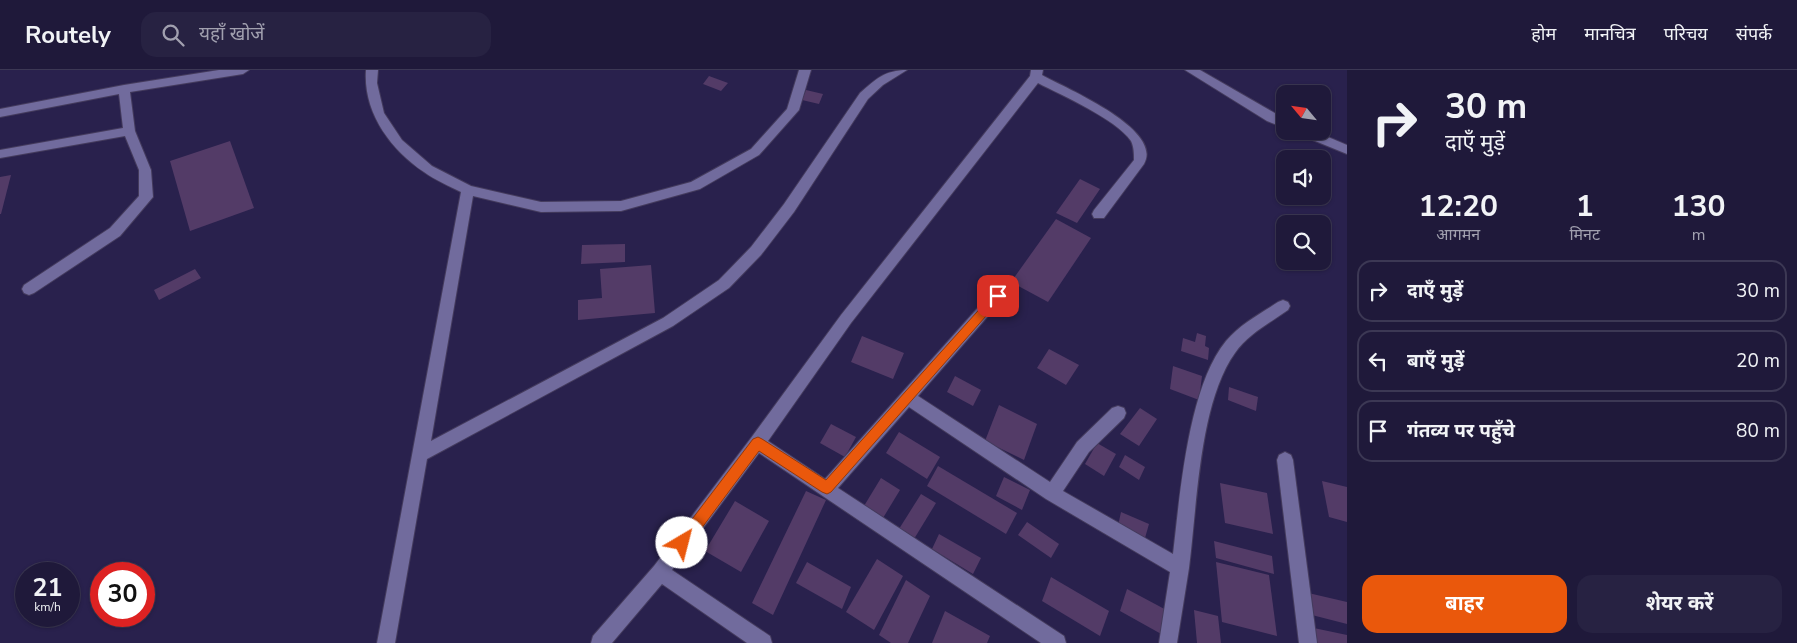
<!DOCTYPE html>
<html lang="hi">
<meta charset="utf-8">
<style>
:root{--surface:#1f193a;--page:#272242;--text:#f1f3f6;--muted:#a1a0af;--line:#3c3854;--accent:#ea580c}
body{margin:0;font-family:"Nunito Sans","Noto Sans Devanagari",sans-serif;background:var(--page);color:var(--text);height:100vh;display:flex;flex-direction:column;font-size:19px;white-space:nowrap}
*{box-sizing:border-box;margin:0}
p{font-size:16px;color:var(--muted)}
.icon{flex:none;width:28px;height:28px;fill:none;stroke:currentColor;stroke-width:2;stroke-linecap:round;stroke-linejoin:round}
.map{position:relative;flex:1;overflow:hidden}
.panel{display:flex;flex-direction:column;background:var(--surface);width:450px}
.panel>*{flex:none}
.banner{background:#1f193a;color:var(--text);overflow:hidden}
.needle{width:32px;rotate:299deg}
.tools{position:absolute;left:1276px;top:15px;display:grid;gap:10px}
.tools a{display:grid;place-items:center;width:55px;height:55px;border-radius:10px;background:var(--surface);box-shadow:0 1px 4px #0004,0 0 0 1px var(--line);font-size:25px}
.speed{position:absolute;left:15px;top:492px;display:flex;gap:10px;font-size:25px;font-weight:700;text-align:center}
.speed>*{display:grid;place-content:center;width:65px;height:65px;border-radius:50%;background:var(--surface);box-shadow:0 1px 4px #0004,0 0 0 1px var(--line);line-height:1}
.speed small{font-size:12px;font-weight:400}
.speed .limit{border:8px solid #d22;background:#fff;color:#111}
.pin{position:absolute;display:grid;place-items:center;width:42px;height:42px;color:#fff;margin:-21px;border-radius:10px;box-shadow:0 2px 8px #0006}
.me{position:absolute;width:55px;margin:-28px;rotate:37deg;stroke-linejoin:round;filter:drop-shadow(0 0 4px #0008)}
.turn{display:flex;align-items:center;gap:18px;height:105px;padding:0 15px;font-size:22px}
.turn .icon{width:65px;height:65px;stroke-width:2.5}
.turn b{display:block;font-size:35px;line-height:42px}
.eta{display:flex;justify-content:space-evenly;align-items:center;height:85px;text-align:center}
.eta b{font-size:30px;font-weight:700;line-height:35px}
.primary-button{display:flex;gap:10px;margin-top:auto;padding:10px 15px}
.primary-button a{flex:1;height:58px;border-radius:15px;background:var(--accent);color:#fff;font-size:20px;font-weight:700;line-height:58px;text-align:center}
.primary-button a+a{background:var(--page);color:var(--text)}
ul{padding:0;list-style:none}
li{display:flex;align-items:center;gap:15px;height:62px;margin:0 10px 8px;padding:0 5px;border:2px solid var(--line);border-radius:15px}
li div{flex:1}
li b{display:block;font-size:19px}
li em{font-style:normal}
header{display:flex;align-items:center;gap:30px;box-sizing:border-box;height:70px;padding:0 25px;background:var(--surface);border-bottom:1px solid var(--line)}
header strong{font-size:24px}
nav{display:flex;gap:28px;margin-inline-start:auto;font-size:18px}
.search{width:350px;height:45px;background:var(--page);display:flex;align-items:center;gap:12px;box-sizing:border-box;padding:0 18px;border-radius:15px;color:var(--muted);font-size:19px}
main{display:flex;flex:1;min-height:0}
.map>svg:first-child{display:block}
.building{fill:#533b67}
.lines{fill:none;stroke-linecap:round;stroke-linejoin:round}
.minor-casing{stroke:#443b5d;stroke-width:2}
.minor{fill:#716b9d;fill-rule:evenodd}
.route{fill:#ea580c;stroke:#983908}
</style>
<header>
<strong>Routely</strong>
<div class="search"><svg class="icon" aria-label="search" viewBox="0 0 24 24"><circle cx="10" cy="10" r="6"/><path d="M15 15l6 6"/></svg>यहाँ खोजें</div>
<nav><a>होम</a><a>मानचित्र</a><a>परिचय</a><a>संपर्क</a></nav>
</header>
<main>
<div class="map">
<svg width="1347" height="573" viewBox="0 0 1347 573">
<rect width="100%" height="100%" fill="#29214d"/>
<g class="building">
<path d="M709,6L728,13L721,21L703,14Z"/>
<path d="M806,20L823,24L819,34L802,30Z"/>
<path d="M230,71L254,138L190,161L170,91Z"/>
<path d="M11,105L1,144H0V107Z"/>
<path d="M1080,109L1100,119L1077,153L1056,143Z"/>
<path d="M1056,149L1091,168L1048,232L1011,212Z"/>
<path d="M625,174V192L581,194L582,175Z"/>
<path d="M651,195L655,243L578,250V230L602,228L600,199Z"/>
<path d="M195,199L201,208L159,230L154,220Z"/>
<path d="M1197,263L1206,266L1205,276L1209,278L1208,290L1181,281L1183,268L1195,272Z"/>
<path d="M862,266L904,283L893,309L851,292Z"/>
<path d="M1049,279L1079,295L1066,315L1037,298Z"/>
<path d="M1173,296L1202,306L1199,330L1170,319Z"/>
<path d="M955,306L981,320L973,336L947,322Z"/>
<path d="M1229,317L1258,327L1256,341L1228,330Z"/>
<path d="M999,335L1037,354L1024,390L985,371Z"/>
<path d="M1140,338L1157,349L1139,376L1120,364Z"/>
<path d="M831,354L856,367L845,387L820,373Z"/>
<path d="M899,362L940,387L927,409L886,383Z"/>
<path d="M1097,373L1116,384L1104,406L1085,394Z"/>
<path d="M1125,385L1145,397L1139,410L1119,397Z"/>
<path d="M938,396L1017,443L1006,464L927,416Z"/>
<path d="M1004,407L1030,420L1022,440L996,426Z"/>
<path d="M881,408L900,420L883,448L864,436Z"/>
<path d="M1322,411L1347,417V452L1329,447Z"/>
<path d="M1220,413L1267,423L1273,464L1225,453Z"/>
<path d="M806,421L826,430L773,545L752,533Z"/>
<path d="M921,424L936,433L914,469L899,459Z"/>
<path d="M735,431L769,451L741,502L705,481Z"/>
<path d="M1121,442L1149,454L1145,468L1118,456Z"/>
<path d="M1027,452L1059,474L1051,488L1018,465Z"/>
<path d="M939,464L981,488L973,504L932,479Z"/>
<path d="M1214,471L1272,486L1274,504L1216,488Z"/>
<path d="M877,489L903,506L874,560L846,542Z"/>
<path d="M807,492L851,517L842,539L796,513Z"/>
<path d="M1216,492L1269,505L1277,566L1222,552Z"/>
<path d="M1051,507L1109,541L1100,566L1042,531Z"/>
<path d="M906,510L930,526L908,573H891L879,565Z"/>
<path d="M1127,519L1170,542L1163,565L1120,541Z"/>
<path d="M1304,522L1347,532V554L1308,544Z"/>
<path d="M1194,540L1218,546L1221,573H1197Z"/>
<path d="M945,541L990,566L987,573H932Z"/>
<path d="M1309,557L1347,565V573H1312Z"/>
</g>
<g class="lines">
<g class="minor-casing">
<g id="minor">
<path d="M219,0H249L243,4L130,22L135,61L151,100L153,127L120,166L34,223L29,225L24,223L22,219L24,215L110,158L139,126V100L125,66L0,88V80L123,58L119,24L0,47V39L124,15Z"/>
<path d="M366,0H378L377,13L384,43L402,70L432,96L471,116L541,132L621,131L691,112L751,79L787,39L799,0H811L799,40L759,85L700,119L621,141L541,142L473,126L431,371L663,248L719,210L751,177L784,134L860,23C876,9 885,0 907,0L883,15L868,29L794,142L761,185L729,218L673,256L427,389L395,573H377L461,122C449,116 435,110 424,102C390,79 363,42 366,0Z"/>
<path d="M1031,0H1043L1042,5C1065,18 1164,59 1144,94L1104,148H1094L1092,144L1094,140L1134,90C1134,84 1134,77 1131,71C1116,49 1061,25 1038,13L851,253L768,371L825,409L992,222L997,220L1002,222L1004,226L1002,230L918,326L1050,412L1077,372L1112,338L1118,336L1124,338L1126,343L1124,348L1089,382L1063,421L1173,484C1180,425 1188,317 1226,271C1240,254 1260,244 1278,232L1283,230L1288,232L1290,236L1288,240C1270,253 1248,264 1235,283C1199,333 1197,437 1189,498C1185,523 1181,548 1177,573H1159L1170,502L1046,429L909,337L838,418L1064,566L1066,573H1041L759,383L672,500L770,566L772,573H747L662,514L612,573H591L593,566L654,496L751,368L841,245L1030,6Z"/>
<path d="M1185,0H1200L1285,49V58L1267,51Z"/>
<path d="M1296,61H1314L1347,75V84L1298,64Z"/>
<path d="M1285,382L1291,385L1293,390L1317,573H1299L1277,390L1279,385Z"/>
</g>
</g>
<use href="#minor" class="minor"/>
</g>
<path class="route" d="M998,222L1001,223L1003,226L1001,229L831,422L827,424L822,422L759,381L687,478L682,480L677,478L675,473L677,469L753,369L758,367L762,369L826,410L994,223Z"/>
</svg>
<div class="tools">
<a><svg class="needle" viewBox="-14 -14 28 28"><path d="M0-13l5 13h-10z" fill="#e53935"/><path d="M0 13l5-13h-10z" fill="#a1a0af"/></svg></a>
<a><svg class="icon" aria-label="sound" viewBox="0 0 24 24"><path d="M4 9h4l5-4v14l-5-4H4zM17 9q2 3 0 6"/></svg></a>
<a><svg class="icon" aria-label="search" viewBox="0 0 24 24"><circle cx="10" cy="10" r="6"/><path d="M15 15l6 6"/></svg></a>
</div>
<div class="speed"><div>21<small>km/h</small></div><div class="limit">30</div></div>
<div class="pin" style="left:998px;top:226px;background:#d93025"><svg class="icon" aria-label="arrive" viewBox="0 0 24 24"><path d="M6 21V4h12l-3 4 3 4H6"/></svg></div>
<svg class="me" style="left:682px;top:473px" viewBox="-20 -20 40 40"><circle r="19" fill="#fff"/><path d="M0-13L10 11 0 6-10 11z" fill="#ea580c"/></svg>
</div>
<section class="panel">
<div class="banner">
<div class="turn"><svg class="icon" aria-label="right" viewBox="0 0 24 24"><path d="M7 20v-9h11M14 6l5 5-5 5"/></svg><div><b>30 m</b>दाएँ मुड़ें</div></div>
</div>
<div class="eta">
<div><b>12:20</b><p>आगमन</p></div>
<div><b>1</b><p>मिनट</p></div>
<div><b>130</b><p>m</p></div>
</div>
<ul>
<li><svg class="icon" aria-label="right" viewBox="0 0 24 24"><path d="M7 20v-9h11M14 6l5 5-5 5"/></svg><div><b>दाएँ मुड़ें</b></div><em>30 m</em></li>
<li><svg class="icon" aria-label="left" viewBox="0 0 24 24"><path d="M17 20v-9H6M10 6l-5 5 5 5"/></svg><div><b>बाएँ मुड़ें</b></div><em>20 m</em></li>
<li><svg class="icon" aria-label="arrive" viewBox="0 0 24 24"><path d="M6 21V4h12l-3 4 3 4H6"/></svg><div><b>गंतव्य पर पहुँचे</b></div><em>80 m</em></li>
</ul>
<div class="primary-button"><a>बाहर</a><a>शेयर करें</a></div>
</section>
</main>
